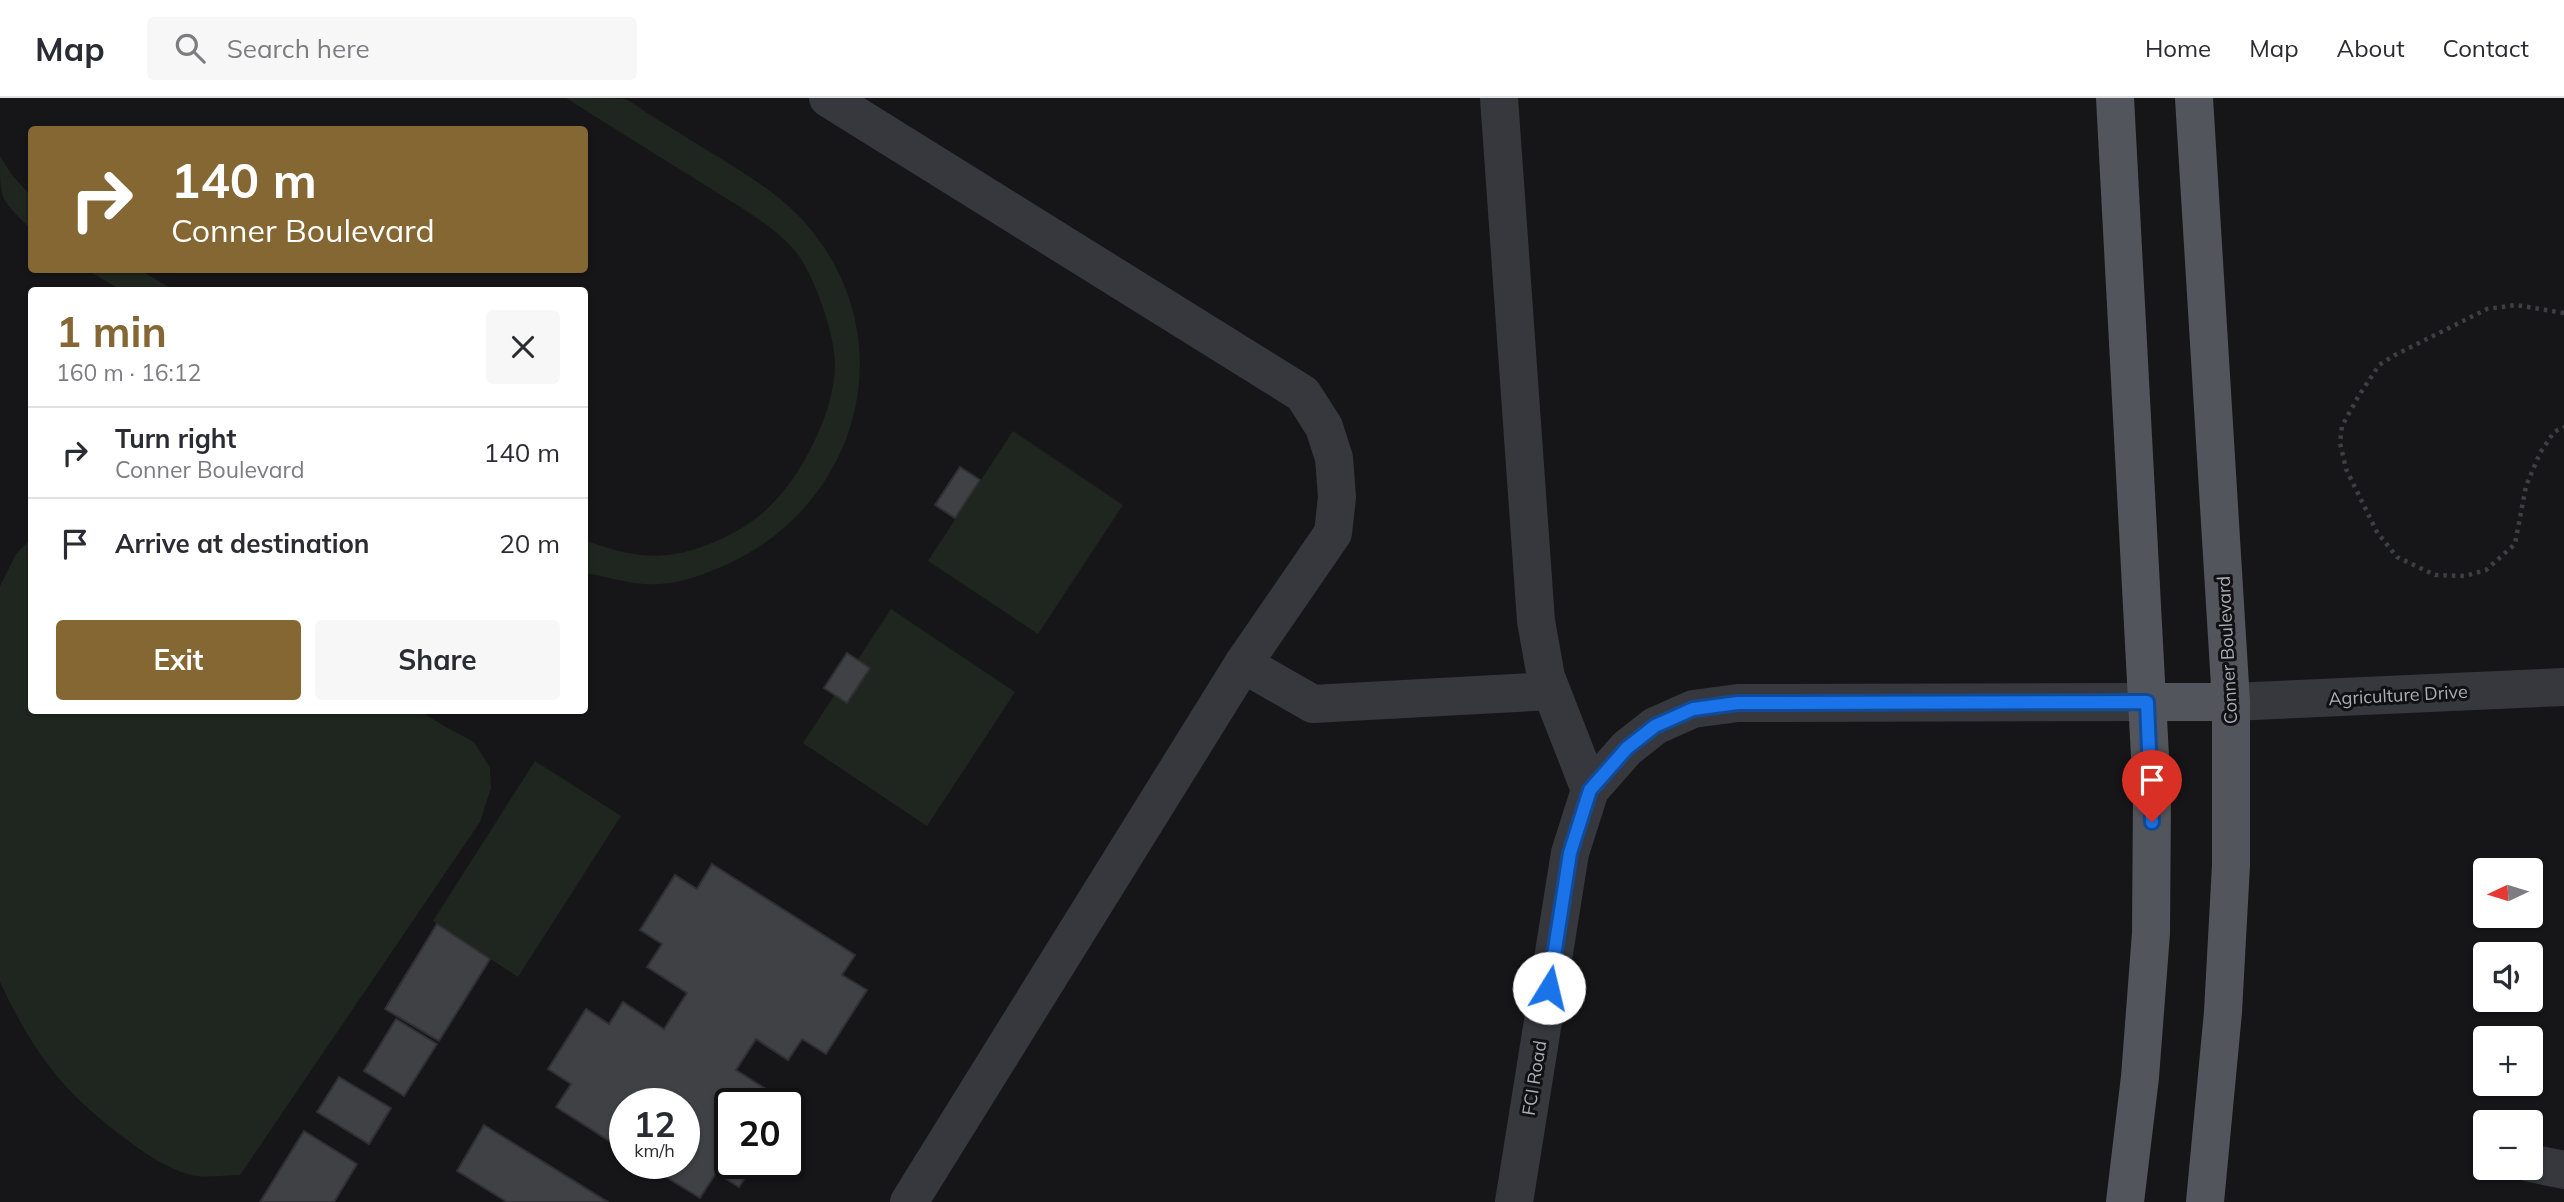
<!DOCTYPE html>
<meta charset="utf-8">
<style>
:root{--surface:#fff;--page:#f7f7f7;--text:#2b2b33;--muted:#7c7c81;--line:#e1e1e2;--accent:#856733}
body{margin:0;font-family:Mulish,sans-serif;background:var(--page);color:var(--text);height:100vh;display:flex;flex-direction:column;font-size:26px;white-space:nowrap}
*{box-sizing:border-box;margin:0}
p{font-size:23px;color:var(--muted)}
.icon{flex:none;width:38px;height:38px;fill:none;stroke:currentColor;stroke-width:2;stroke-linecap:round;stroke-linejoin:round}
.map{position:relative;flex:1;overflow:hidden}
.details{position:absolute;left:28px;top:189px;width:560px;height:427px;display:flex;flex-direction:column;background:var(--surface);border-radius:7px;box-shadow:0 2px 5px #0004}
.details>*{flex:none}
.banner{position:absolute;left:28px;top:28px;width:560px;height:147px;border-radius:7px;box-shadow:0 2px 5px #0004;background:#856733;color:#fff;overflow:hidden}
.needle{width:46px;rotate:266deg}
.buttons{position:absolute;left:2473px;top:760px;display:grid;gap:14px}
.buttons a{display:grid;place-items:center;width:70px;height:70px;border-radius:7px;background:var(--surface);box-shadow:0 2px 5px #0004;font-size:35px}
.speed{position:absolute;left:609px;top:990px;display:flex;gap:14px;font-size:35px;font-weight:700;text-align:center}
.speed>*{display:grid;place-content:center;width:91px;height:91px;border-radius:50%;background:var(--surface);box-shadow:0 2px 5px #0004;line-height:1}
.speed small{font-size:18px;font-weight:400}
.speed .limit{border:4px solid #111;border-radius:10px;background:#fff;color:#111}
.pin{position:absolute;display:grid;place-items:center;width:60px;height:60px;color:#fff;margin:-72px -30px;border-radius:50% 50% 50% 0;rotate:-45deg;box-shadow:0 0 7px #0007}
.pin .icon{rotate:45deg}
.me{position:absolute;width:77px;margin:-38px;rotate:9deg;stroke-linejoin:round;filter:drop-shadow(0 0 5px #0008)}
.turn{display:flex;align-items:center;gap:24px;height:147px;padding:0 28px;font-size:32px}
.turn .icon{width:91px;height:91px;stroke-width:2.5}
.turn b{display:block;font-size:49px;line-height:60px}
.round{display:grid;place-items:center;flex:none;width:74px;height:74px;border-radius:7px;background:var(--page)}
.headline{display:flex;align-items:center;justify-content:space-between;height:119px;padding:0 28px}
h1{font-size:42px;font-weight:700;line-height:52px;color:var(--accent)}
.button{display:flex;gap:14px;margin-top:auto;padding:14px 28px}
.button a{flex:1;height:80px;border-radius:7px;background:var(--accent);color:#fff;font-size:28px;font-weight:700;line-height:80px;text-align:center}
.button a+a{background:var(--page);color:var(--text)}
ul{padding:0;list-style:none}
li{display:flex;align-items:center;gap:21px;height:91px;padding:0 28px;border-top:2px solid var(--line)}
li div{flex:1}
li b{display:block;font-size:26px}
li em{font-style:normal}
header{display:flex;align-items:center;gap:42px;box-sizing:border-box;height:98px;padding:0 35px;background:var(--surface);border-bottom:2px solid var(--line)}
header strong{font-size:33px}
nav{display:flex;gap:38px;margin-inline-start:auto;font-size:24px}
.search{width:490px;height:63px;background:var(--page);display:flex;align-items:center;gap:18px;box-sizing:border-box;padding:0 24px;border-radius:7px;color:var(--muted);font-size:26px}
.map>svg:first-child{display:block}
.green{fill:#1e261f}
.building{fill:#404145;stroke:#303034;stroke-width:2}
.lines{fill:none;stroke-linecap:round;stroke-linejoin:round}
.path{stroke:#3d3f44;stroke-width:4.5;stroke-dasharray:3.5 5;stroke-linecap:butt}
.minor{stroke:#37383d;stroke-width:38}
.major{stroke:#53555c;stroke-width:38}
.route-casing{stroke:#114b97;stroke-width:18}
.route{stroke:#1a73e8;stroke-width:12}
.labels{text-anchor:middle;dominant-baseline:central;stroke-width:6;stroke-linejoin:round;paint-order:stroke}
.street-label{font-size:18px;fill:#a8adb8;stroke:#111113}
</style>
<header>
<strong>Map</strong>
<div class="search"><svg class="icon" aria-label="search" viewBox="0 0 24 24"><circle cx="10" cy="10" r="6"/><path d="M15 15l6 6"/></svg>Search here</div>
<nav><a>Home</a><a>Map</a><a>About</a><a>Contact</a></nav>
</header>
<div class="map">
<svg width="2564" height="1104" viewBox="0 0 2564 1104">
<rect width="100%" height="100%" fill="#161618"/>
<g class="green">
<path d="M566,0C581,0 611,0 624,1C632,3 640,10 647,15C668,28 689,41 710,54C744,75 780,96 807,127C904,240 861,403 730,465C708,475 683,485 659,486C635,488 609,479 586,475L585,442C611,452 638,460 667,457C698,454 735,437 759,418C798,387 835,316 835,266C834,234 817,187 801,161C781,131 735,106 705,87C658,58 612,29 566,0Z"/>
<path d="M0,58L12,77L31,98V131C0,100 0,104 0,58Z"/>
<path d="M87,172H140L174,192H121Z"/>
<path d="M1013,333L1123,407L1038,536L928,463Z"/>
<path d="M31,441L32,612L420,613L444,628L474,644L490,670L491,690L480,724L240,1077C224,1077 202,1081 187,1076C165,1069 144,1055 126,1041C63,995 33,954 0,884V488L16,456Z"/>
<path d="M891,511L1015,594L927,728L803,645Z"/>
<path d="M535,663L621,718L518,879L433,823Z"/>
</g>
<g class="building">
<path d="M960,369L980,382L955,420L935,407Z"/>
<path d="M847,555L870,570L847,605L824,590Z"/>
<path d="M712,766L855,857L842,877L867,892L826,956L802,941L788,962L756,941L736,972L769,993L761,1006H730V1066H754L739,1089L716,1075L700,1100L645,1066H684V1006H625V1053L556,1009L571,986L548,971L586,911L609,926L623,904L664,931L687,895L647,869L662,846L640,832L675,777L697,791Z"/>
<path d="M437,826L490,861L439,943L385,911Z"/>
<path d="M396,921L437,946L404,998L364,973Z"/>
<path d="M339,979L391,1010L369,1046L317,1014Z"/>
<path d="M484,1027L608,1104H507L457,1073Z"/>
<path d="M304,1033L357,1066L334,1104H260Z"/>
</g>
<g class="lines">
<path class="path" d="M2564,215L2516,207L2487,211L2395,257L2379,267L2358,299L2342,328L2340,345L2346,371L2377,434L2397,459L2435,477L2465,478L2486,472L2515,446L2526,388L2540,355L2554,334L2564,329"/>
<g class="minor">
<path d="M828,0L1303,296L1324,329L1334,360L1337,399L1333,435L1243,566L909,1104"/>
<path d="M1499,0L1536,523L1546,579L1590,692"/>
<path d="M1243,566L1313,606L1551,593"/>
<path d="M2231,604L2564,589"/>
<path d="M2530,1065L2564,1072"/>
<path d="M1514,1104L1570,755L1590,692L1627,650L1655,628L1693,611L1738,605L2147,604"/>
</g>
<g class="major">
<path d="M2115,0L2152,696L2151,835L2140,979L2125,1104"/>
<path d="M2194,0L2231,604V767L2223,914L2205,1104"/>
<path d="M2147,604H2231"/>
</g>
</g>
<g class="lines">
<g class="route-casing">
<path id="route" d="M1549,890L1570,755L1590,692L1627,650L1655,628L1693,611L1738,605L2147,604L2152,724"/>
</g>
<use href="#route" class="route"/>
</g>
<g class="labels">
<g class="street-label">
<text transform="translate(2227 552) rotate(-93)">Conner Boulevard</text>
<text transform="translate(2398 597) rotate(-3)">Agriculture Drive</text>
<text transform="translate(1534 980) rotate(-81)">FCI Road</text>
</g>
</g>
</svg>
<div class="buttons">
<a><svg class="needle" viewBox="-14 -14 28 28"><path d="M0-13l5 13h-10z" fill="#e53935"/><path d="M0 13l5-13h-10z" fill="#7c7c81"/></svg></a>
<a><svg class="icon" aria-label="sound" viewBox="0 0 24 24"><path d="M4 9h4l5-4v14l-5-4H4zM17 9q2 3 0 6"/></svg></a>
<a>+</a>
<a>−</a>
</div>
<div class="speed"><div>12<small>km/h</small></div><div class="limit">20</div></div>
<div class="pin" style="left:2152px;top:724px;background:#d93025"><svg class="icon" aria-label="arrive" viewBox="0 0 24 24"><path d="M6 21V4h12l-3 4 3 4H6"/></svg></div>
<svg class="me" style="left:1549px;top:890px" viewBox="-20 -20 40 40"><circle r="19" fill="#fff"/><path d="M0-13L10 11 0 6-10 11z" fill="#1a73e8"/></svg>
<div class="banner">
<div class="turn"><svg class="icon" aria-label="right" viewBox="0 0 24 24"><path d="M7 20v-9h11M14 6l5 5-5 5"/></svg><div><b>140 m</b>Conner Boulevard</div></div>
</div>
<section class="details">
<div class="headline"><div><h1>1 min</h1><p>160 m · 16:12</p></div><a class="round"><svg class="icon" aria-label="close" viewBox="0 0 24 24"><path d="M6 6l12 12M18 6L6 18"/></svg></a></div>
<ul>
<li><svg class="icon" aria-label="right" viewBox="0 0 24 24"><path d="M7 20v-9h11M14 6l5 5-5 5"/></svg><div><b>Turn right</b><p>Conner Boulevard</p></div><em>140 m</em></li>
<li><svg class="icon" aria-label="arrive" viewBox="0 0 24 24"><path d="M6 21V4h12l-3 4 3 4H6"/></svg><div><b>Arrive at destination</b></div><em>20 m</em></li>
</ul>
<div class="button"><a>Exit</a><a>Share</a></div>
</section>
</div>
